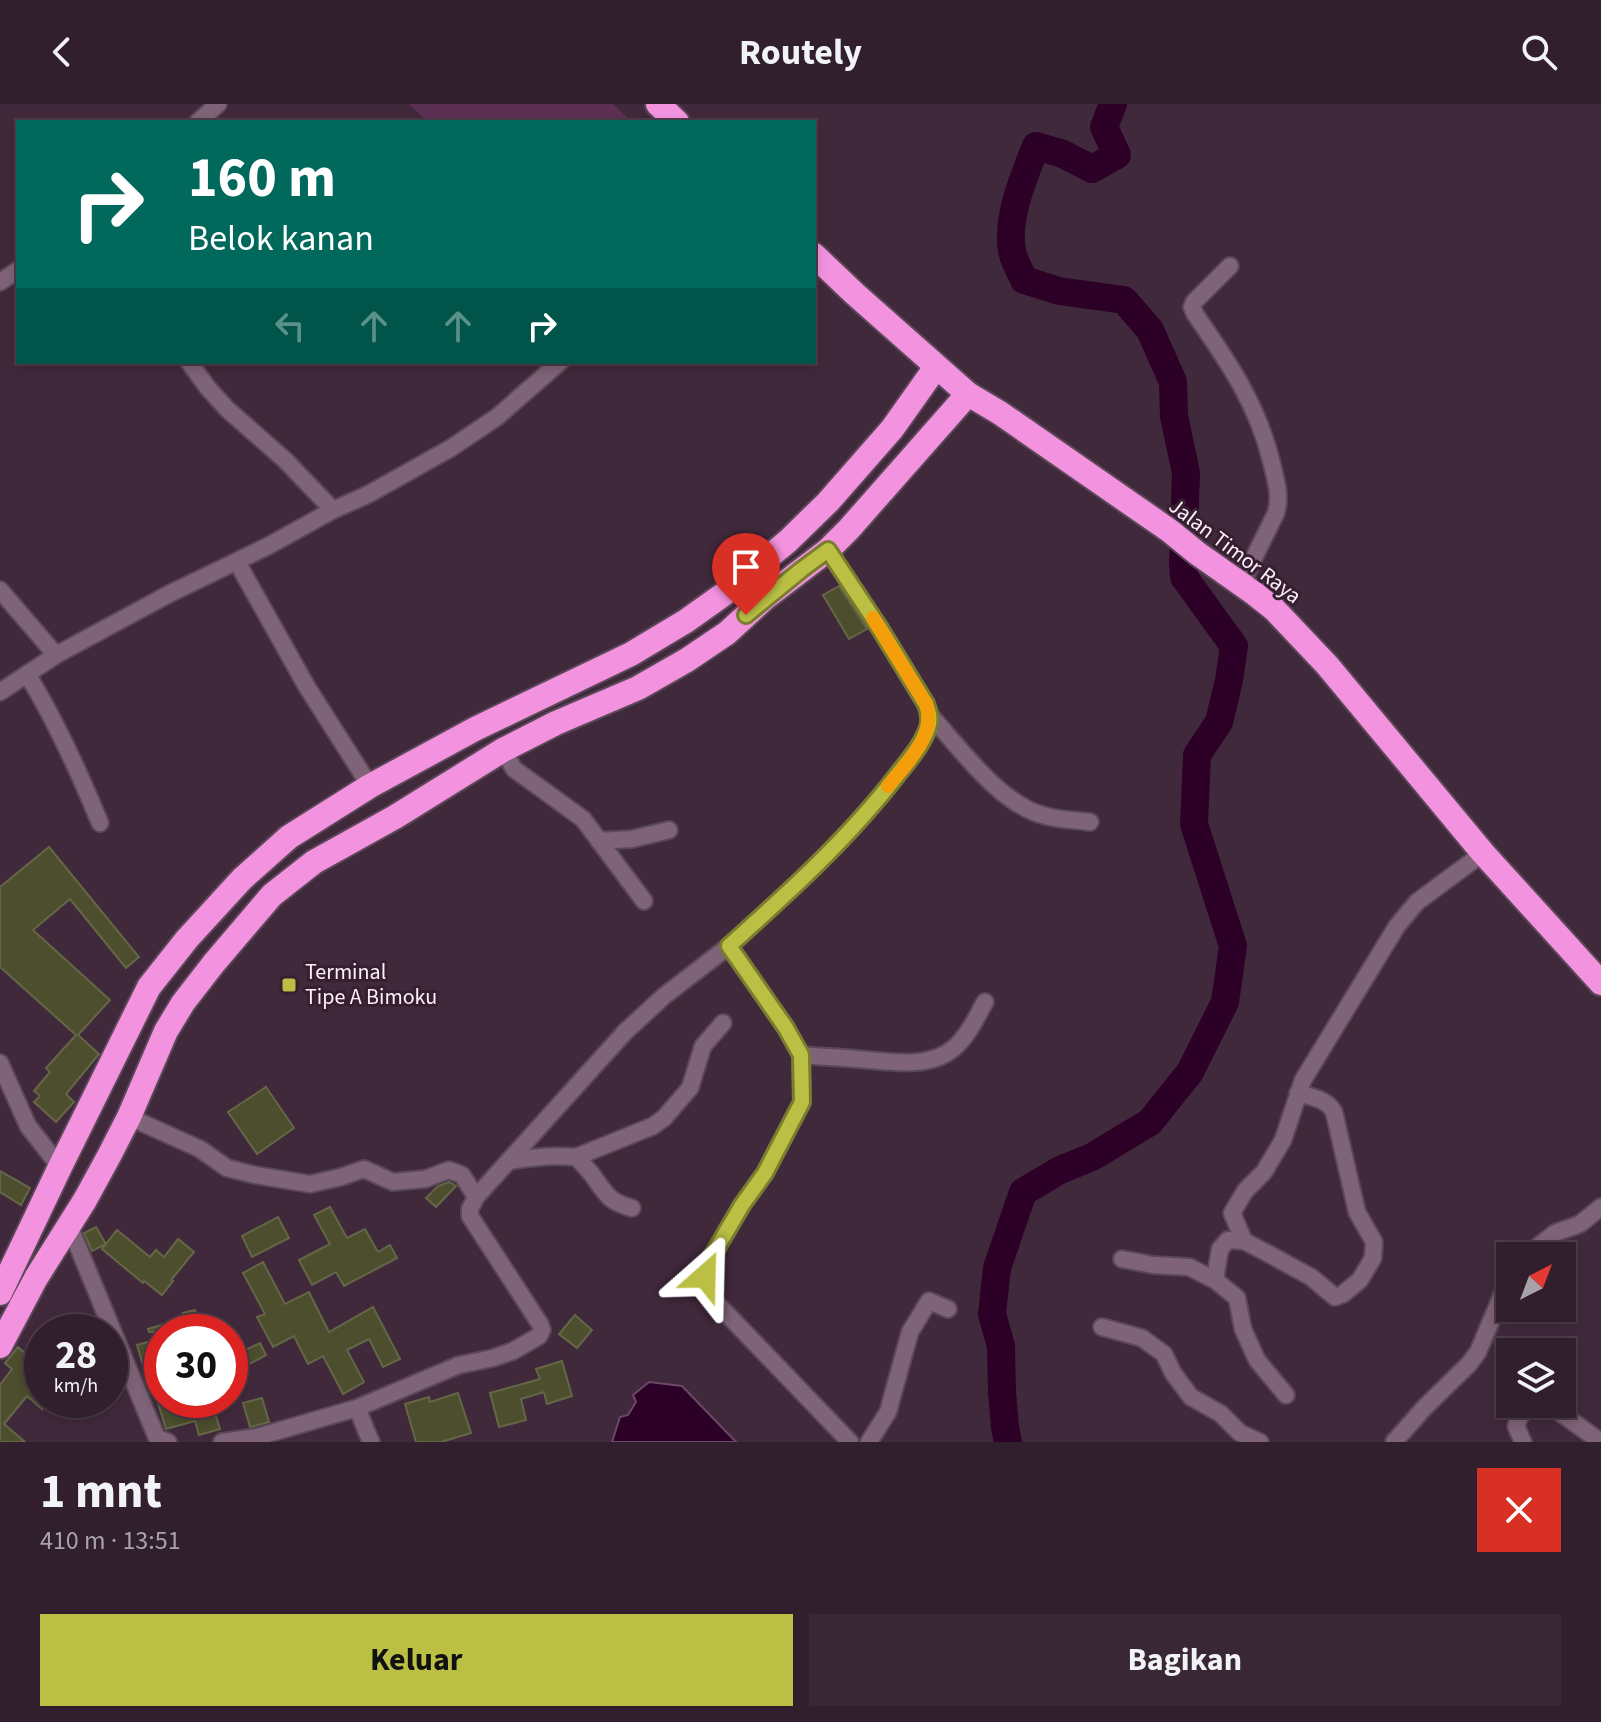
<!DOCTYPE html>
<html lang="id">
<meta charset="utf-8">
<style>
:root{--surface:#311f2d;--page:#392735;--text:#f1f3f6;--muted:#a8a2aa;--line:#4c3d49;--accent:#bbc045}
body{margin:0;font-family:"Source Sans 3",sans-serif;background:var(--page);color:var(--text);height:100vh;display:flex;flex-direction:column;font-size:30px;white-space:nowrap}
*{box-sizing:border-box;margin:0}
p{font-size:26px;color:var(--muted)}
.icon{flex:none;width:44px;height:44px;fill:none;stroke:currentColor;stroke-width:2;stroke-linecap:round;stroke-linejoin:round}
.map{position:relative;height:1338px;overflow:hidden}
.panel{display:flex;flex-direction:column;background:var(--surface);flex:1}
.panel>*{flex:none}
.top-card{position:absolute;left:16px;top:16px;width:800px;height:244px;border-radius:0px;box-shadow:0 4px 12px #0003,0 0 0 2px var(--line);background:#00695c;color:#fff;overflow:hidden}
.needle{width:52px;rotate:42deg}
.fabs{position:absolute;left:1496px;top:1138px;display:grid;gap:16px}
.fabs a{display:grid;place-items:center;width:80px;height:80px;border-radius:0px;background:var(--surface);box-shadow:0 4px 12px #0003,0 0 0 2px var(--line);font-size:40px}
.speed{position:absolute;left:24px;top:1210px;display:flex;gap:16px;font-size:40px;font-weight:700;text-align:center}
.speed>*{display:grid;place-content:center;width:104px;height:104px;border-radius:50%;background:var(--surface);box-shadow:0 4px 12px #0003,0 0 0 2px var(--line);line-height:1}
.speed small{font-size:20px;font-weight:400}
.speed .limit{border:12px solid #d22;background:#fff;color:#111}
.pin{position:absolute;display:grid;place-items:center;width:68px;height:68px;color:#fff;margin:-82px -34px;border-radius:50% 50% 50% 0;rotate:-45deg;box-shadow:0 0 8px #0007}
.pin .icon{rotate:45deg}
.me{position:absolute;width:88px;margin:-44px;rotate:25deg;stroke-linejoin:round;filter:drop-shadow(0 0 6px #0008)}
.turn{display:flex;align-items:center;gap:28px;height:168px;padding:0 40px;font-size:36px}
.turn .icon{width:104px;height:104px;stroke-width:2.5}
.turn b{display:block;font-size:56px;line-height:68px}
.lanes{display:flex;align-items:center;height:76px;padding:0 40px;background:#0003;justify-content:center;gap:40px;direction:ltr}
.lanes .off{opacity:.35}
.round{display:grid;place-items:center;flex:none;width:84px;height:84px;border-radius:0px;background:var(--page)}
.summary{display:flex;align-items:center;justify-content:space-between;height:136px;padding:0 40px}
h1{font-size:48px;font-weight:700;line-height:60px}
.action{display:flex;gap:16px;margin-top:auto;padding:16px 40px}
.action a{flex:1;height:92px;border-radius:0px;background:var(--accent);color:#111;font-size:32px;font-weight:700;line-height:92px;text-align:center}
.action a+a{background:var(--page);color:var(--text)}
header{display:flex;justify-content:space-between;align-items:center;height:104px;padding:0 40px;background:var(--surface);font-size:36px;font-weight:700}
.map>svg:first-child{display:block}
.green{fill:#5b3053}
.water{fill:#2d0027;stroke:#6b4866;stroke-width:2}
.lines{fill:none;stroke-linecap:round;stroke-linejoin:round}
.river{stroke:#2d0027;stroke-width:28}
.building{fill:#4c4e2e;stroke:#646746;stroke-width:2}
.minor-casing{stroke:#5a4757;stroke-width:20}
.highway-casing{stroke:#5a4757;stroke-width:28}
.minor{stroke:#7f6378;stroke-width:16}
.highway{stroke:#f392df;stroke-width:24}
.route-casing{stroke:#7a7d2d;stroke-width:20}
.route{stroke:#bbc045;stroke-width:14}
.slow{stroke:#f59e0b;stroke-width:14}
.poi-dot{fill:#bbc045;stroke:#371f32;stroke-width:3}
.labels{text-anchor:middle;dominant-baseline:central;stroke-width:6;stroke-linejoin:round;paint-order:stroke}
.street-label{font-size:22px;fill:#fdf0fa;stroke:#371f32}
.poi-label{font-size:22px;fill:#fdf0fa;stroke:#371f32;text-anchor:start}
</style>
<header><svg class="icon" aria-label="back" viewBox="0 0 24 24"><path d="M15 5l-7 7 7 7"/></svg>Routely<svg class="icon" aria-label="search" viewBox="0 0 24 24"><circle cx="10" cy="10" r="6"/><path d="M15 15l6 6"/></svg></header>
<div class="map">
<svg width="1601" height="1338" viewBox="0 0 1601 1338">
<rect width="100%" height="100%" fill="#41293c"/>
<path class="green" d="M409,0H613L632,18H428Z"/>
<path class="water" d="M649,1278L682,1282L736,1338H612L620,1313L628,1311L636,1298L633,1291Z"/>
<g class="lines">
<path class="river" d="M1008,1338L1005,1323L1002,1288L1001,1242L992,1210L997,1164L1023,1088L1060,1066L1092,1053L1150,1018L1190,968L1225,898L1233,842L1194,720L1197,651L1219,618L1229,576L1234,542L1184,473L1183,458L1186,369L1174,312L1173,278L1150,226L1124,196L1059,187L1024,176C1020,167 1014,157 1012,147C1006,114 1024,72 1036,42L1063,50L1092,65L1117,51L1104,23L1113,0"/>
</g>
<g class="building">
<path d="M839,482L867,525L849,535L823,491Z"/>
<path d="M49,743L139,853L126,864L70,795L33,826L110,896L78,931L99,950L66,990L74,998L56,1018L34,998L40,992L34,987L50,968L46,964L76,931L0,863V783Z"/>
<path d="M266,983L294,1024L257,1050L228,1008Z"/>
<path d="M0,1067L30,1084L21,1101L0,1088Z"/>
<path d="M449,1078L456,1082L436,1103L426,1094L438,1082Z"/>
<path d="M330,1103L347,1134L365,1125L378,1148L390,1141L397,1154L344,1182L336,1168L312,1181L299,1156L330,1140L314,1111Z"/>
<path d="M278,1113L289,1134L252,1153L242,1132Z"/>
<path d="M96,1123L106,1140L92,1147L84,1129Z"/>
<path d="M117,1126L150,1153L156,1146L164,1153L178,1135L194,1148L171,1176L173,1177L162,1191L144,1177L143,1179L102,1145Z"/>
<path d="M263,1158L285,1200L309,1188L329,1228L373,1203L400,1255L383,1263L369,1235L347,1246L364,1278L343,1290L323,1252L308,1260L294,1232L273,1243L257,1213L265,1210L243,1169Z"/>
<path d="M195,1206L202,1228H149L148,1225L185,1214L183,1209Z"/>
<path d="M575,1211L592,1226L577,1244L559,1230Z"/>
<path d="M233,1228L239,1249L260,1239L266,1251L244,1263V1265L230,1269V1229Z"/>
<path d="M162,1234V1296H211L220,1325L199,1331L195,1317L166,1325L151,1277L148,1278L137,1241Z"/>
<path d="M18,1243L35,1258L42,1250V1305L27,1292L4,1320L25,1338H0V1281L12,1265L5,1259Z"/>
<path d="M562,1257L572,1292L547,1300L544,1288L521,1295L526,1316L499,1323L490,1289L540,1275L536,1265Z"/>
<path d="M458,1289L471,1329L441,1338H416L405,1300L429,1293L430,1298Z"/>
<path d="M262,1294L269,1318L250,1323L243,1299Z"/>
</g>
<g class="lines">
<g class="minor-casing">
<g id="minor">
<path d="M198,18L218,0"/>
<path d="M1230,162L1194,198L1192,203L1195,210C1229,259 1258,301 1272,360C1276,378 1281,391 1276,409L1241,480"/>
<path d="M0,178L18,166"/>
<path d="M189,258L208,284L227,305L285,356L333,406"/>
<path d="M237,458L307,583L370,682"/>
<path d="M0,486L56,551"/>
<path d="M27,570C56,617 79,668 100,719"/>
<path d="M0,588L56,551L169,490L270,441L333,406L367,391L451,344L497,313L560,258"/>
<path d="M930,611C960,644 1001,702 1046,712C1060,716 1076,716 1090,718"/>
<path d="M503,646L514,665L583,715L644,797"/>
<path d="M599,737L632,735L669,726"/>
<path d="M729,842C789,788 849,734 898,670C909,656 922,641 928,624C931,615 929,608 926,600L879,523L828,446"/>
<path d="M801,951C819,953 838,953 857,955C887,957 928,966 954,944C968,932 976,914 985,898"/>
<path d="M0,959L28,1022L60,1063"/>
<path d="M129,1013L200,1045L227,1064L255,1071L310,1080L341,1073L364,1065L393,1078L425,1075L449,1066L462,1071L476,1093"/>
<path d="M576,1053L653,1022L664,1014L690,984L703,942L723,919"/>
<path d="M510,1057C532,1053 553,1051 576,1053C582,1059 588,1065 593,1072C606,1090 609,1098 632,1104"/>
<path d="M69,1121L154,1327L157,1334L168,1338"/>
<path d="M1244,1137L1232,1109L1245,1087L1264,1068L1283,1036L1303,976L1397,822L1417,798L1483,749"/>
<path d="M1526,1152L1555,1129L1580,1120L1601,1103"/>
<path d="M1122,1155L1153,1161L1189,1163L1215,1176L1237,1194L1243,1225L1257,1256L1286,1291"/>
<path d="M1215,1176L1220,1145L1228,1136L1244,1137L1267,1149L1311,1173L1335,1193L1343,1190L1360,1176L1373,1154L1374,1138L1357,1108L1334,1008C1327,995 1312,993 1298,989"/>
<path d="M1102,1223L1142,1234L1164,1250L1173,1269L1191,1293L1221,1310L1240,1329L1260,1338"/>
<path d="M1543,1300L1555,1305L1601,1338"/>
<path d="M357,1304L459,1261L493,1254L513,1247L539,1232L542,1226L540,1220L470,1112V1105L476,1093L625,928L664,892L729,842L786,924L801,951L802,998L765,1069L742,1101L707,1162L705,1172V1187L850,1338"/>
<path d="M222,1338L257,1333L357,1304L371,1338"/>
<path d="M869,1338L888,1308L910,1228L929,1197L948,1205"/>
<path d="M1394,1338L1425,1303L1469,1260L1478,1248L1510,1172"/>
<path d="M1523,1338L1516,1322C1519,1313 1524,1303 1534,1300"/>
</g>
</g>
<g class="highway-casing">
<g id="highway">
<path d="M658,0L677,18"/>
<path d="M814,151L855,190L968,290L1000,309L1170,427L1197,449L1255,490L1274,505L1327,561L1483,749L1601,879"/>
<path d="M0,1189L60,1063L149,883L187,835L242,775L289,733L370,682L475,625L631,550L686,517L724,490L788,437L828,398L892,325L936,263"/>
<path d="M0,1242L36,1174L85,1096L109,1052L129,1013L166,927L183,899L214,859L272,791L314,758L395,713L503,646L556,619L638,584L687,556L727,529L765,494L828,446L849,425L968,290"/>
</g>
</g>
<use href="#minor" class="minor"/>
<use href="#highway" class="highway"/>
</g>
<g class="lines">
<g class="route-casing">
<path id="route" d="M705,1172L707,1162L715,1147L742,1101L765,1069L802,998L801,951L786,924L729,842C789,788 849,734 898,670C909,656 922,641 928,624C931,615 929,608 926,600L879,523L828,446L801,466L746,511"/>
</g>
<use href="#route" class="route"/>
<path class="slow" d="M873,514L926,600C937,631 906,660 888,682"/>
</g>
<rect class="poi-dot" x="281" y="873" width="16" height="16" rx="4"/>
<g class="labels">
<g class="street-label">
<text transform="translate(1235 447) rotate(37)">Jalan Timor Raya</text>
</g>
<g class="poi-label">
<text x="305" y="868">Terminal<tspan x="305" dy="25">Tipe A Bimoku</tspan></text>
</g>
</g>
</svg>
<div class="fabs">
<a><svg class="needle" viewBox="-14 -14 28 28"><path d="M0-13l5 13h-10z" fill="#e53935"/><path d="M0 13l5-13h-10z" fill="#a8a2aa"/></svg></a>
<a><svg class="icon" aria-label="layers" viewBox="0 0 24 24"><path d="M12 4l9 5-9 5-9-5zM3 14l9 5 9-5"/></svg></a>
</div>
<div class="speed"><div>28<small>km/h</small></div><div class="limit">30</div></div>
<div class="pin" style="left:746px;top:511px;background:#d93025"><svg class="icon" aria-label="arrive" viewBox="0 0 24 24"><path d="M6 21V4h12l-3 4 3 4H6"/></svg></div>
<svg class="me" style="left:705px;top:1172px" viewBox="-20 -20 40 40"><path d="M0-17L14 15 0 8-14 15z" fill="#bbc045" stroke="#fff" stroke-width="4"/></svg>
<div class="top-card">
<div class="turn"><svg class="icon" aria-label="right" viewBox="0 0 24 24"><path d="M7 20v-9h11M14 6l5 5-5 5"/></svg><div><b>160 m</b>Belok kanan</div></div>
<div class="lanes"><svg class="icon off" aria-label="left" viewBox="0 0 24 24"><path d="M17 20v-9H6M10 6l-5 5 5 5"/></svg><svg class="icon off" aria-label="ahead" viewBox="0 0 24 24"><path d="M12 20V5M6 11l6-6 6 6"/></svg><svg class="icon off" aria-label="ahead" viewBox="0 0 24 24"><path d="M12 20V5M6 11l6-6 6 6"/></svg><svg class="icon" aria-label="right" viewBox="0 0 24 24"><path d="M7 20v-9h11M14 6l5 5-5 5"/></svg></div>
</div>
</div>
<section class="panel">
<div class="summary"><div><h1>1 mnt</h1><p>410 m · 13:51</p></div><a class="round" style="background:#d93025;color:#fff"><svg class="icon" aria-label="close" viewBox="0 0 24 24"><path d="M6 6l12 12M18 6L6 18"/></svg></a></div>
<div class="action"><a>Keluar</a><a>Bagikan</a></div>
</section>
